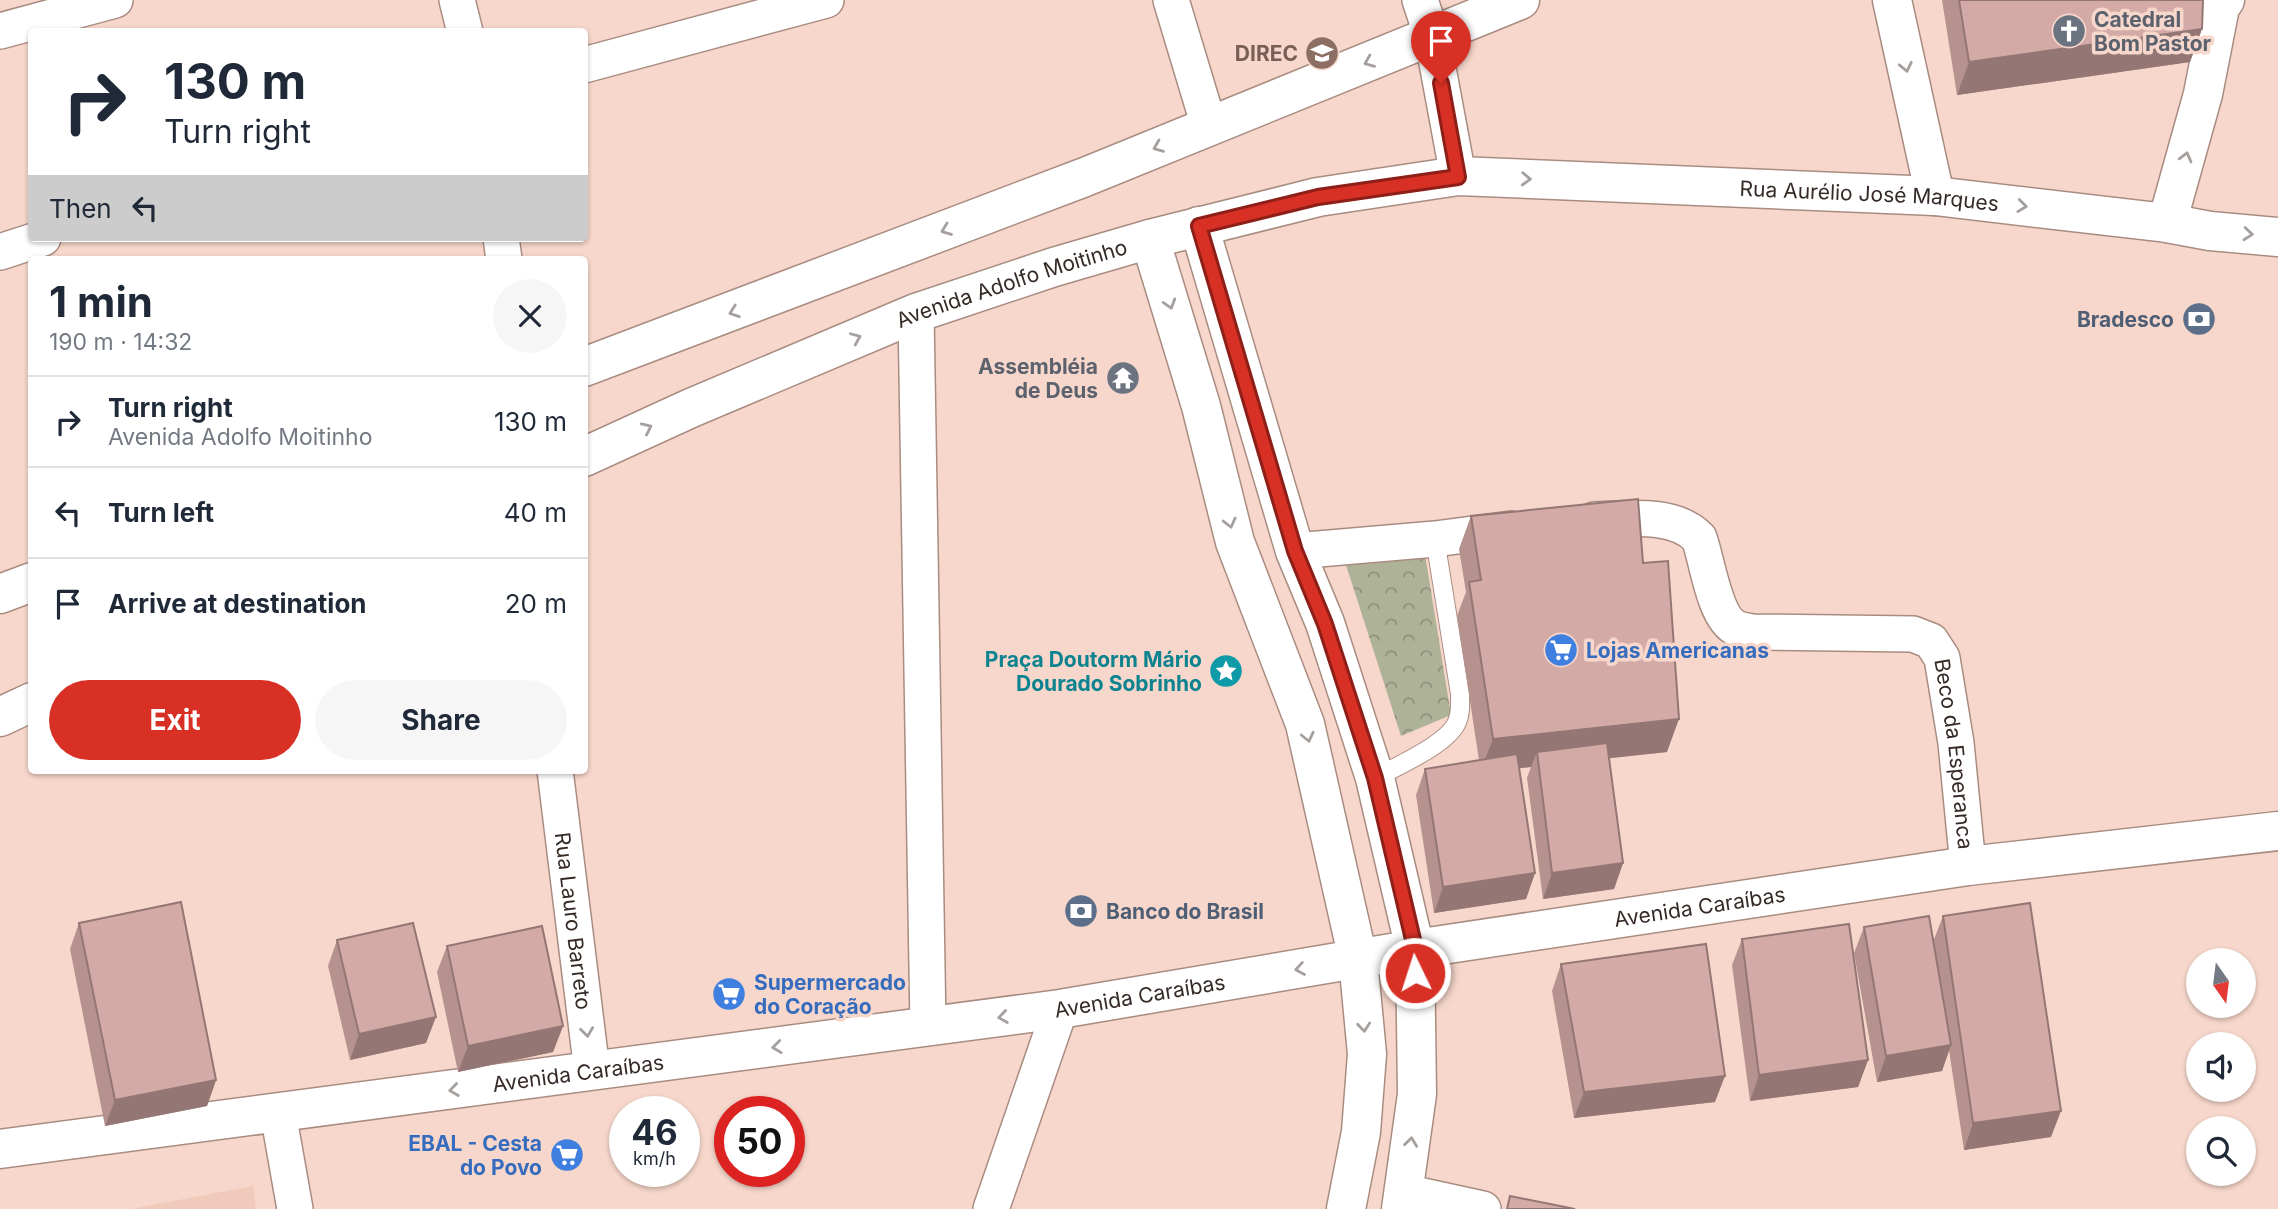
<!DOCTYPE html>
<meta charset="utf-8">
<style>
:root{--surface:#fff;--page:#f6f6f7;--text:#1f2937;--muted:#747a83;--line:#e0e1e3;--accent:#d93025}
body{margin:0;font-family:Inter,sans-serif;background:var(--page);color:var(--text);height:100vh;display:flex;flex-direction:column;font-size:26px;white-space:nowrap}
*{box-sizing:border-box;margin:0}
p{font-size:23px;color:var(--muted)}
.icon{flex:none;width:38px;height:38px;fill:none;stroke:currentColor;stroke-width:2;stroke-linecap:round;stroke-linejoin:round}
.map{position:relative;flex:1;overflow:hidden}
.side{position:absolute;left:28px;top:256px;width:560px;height:518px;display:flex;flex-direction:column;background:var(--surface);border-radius:7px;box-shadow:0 2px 5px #0004}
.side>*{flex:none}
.top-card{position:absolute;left:28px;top:28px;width:560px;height:214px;border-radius:7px;box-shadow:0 2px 5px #0004;background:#fff;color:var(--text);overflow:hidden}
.needle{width:46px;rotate:166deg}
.controls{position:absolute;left:2186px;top:948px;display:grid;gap:14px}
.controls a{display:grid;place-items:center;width:70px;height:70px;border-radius:50%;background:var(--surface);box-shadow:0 2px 5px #0004;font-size:35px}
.speed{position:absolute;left:609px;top:1096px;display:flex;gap:14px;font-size:35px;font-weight:700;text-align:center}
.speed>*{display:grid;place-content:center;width:91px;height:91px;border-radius:50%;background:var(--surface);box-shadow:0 2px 5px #0004;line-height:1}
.speed small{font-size:18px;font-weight:400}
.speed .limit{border:10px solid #d22;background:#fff;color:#111}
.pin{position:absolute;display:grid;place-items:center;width:60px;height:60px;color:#fff;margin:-72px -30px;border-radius:50% 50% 50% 0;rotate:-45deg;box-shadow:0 0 7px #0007}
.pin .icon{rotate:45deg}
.me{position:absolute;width:77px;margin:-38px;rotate:356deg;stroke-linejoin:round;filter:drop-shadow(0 0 5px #0008)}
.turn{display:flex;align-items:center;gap:24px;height:147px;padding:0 21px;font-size:32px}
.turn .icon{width:91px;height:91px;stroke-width:2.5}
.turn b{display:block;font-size:49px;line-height:60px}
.then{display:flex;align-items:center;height:66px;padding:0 21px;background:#0003;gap:14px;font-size:26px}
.round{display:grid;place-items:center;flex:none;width:74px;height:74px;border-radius:37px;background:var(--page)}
.head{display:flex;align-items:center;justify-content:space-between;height:119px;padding:0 21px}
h1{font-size:42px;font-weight:700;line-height:52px}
.button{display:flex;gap:14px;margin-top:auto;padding:14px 21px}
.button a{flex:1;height:80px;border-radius:42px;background:var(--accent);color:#fff;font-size:28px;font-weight:700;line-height:80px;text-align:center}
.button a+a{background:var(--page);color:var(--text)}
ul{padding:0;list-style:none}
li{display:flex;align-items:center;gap:21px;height:91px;padding:0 21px;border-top:2px solid var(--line)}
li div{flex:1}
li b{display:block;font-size:26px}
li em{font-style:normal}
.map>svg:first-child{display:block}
.built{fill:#f0cabb}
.park{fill:url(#park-crowns)}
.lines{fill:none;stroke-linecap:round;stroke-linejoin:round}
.service-casing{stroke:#a98c81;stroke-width:20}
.minor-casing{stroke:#a98c81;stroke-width:38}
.tertiary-casing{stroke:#a98c81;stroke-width:41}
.secondary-casing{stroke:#a98c81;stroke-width:41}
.service{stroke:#fff;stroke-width:18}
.minor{stroke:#fff;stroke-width:35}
.tertiary{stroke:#fff;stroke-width:38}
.secondary{stroke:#fff;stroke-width:38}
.wall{fill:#b6928f}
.shaded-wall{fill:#947774}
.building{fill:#d4aaa6;stroke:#947774;stroke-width:2}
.oneway{stroke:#a59f9d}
.route-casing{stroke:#8d1f18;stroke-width:18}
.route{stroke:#d93025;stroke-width:12}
.labels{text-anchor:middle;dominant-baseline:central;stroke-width:7;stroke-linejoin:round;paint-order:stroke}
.worship-label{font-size:21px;font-weight:bold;fill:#5b616d;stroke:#f7d7cb;text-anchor:start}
.education-label{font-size:21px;font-weight:bold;fill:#785e54;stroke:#f7d7cb;text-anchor:end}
.street-label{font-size:21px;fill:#362a26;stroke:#f7d7cb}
.service-label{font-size:21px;font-weight:bold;fill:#4e5e75;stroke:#f7d7cb;text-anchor:end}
.shop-label{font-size:21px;font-weight:bold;fill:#366cbe;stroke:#f7d7cb;text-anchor:start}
.culture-label{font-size:21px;font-weight:bold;fill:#0d838f;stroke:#f7d7cb;text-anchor:end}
</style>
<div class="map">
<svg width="2278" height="1209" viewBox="0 0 2278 1209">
<defs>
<pattern id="park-crowns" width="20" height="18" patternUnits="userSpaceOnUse" patternTransform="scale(1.75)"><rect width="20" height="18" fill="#aeb398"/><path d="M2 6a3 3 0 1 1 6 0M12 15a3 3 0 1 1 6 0" fill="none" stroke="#8e927c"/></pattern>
</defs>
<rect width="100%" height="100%" fill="#f7d7cb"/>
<path class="built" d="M253,1186L256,1209H131Z"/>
<path class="park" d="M1425,554L1451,715L1401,736L1345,562Z"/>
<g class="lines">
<g class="service-casing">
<path id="service" d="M1375,778C1397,766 1448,744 1457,722C1461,713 1460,704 1460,694L1435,539"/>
</g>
<g class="minor-casing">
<g id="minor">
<path d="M457,0L465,32"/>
<path d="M1171,0L1209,126"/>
<path d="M1420,0L1432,36L1458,176"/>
<path d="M0,31L115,0"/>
<path d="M584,65L826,0"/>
<path d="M501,238L504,259"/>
<path d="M0,252L43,238"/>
<path d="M916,313L928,1027"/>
<path id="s1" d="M1594,520C1627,519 1674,512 1699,538C1707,559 1714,618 1736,628C1740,630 1747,631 1752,632L1913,634L1931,641L1942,658L1956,743L1968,866"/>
<path d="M1295,551L1435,539L1511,529"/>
<path id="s2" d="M555,770L592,1071"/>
<path d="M278,1113L295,1209"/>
<path d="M1405,1192L1483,1209"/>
<path d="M991,1209L1060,1009"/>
</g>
</g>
<g class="tertiary-casing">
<g id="tertiary">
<path d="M1892,0L1935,196"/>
<path d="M2167,223L2203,94L2220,7L2225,0"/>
<path d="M584,367L1085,177L1520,0"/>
<path d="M0,594L32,582"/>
</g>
</g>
<g class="secondary-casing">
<g id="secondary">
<path d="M1199,226L1295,551L1325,623L1375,778L1415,949L1417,1094L1401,1209"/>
<path d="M1150,239L1201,406L1235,542L1305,724L1358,959L1367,1054L1361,1132L1346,1209"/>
<path id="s3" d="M584,457L691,408L916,313L1054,267L1150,239L1318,197L1458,176L1935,196L2167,223L2210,231L2278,237"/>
<path d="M0,717L32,702"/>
<path id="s4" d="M0,1149L1060,1009L1415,949L1968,866L2278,831"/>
</g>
</g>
<use href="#service" class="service"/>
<use href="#minor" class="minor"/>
<use href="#tertiary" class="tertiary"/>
<use href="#secondary" class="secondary"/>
</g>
<g class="wall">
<path d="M1942,0H2203L2202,29L2190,62L1957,95Z"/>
<path d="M1471,516L1643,563L1667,752L1609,758L1623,863L1614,889L1543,899L1527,778L1531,767L1519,768L1535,873L1526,899L1434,913L1416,795L1425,769L1479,760L1457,616L1466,592L1459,549Z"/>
<path d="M1943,916L2051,1137L1964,1150L1949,1050L1942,1071L1877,1082L1854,953L1864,927L1933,942Z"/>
<path d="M79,923L216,1080L207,1106L105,1126L70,949Z"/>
<path d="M1742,939L1868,1060L1858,1087L1750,1101L1732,965Z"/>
<path d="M337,940L426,1043L350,1060L328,966Z"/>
<path d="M447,946L563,1026L553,1052L458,1072L437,972Z"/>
<path d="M1561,964L1715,1102L1574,1118L1552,991Z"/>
</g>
<g class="shaded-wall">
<path d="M2202,29L2190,62L1957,95L1969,62Z"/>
<path d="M1679,719L1667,752L1538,766L1537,752L1531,767L1480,772L1493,739Z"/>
<path d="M1623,863L1614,889L1543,899L1552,873Z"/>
<path d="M1535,873L1526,899L1434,913L1443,887Z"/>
<path d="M436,1017L426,1043L350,1060L359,1034Z"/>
<path d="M563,1026L553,1052L458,1072L468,1046Z"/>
<path d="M1951,1045L1942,1071L1877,1082L1886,1056Z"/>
<path d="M1868,1060L1858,1087L1750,1101L1759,1075Z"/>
<path d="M1725,1076L1715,1102L1574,1118L1584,1092Z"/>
<path d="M216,1080L207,1106L105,1126L115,1100Z"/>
<path d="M2061,1111L2051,1137L1964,1150L1973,1123Z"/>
</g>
<g class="building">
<path d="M1959,0H2203L2202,29L1969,62Z"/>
<path d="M1638,499L1643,563L1668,561L1679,719L1493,739L1469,582L1481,580L1471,516Z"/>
<path d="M1607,743L1623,863L1552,873L1537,752Z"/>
<path d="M1517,754L1535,873L1443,887L1425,769Z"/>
<path d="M181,902L216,1080L115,1100L79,923Z"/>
<path d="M2030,903L2061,1111L1973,1123L1943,916Z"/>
<path d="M1929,916L1951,1045L1886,1056L1864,927Z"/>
<path d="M413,923L436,1017L359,1034L337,940Z"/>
<path d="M1849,924L1868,1060L1759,1075L1742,939Z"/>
<path d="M542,926L563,1026L468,1046L447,946Z"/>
<path d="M1706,944L1725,1076L1584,1092L1561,964Z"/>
<path d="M1510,1196L1575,1209H1507Z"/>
</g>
<defs><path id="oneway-chevron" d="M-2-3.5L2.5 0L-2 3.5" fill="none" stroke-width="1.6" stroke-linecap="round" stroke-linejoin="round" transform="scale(1.75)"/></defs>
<g class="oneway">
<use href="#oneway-chevron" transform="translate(1369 62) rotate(158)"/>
<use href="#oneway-chevron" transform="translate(1906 67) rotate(78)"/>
<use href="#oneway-chevron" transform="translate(1158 147) rotate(158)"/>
<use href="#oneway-chevron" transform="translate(2186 157) rotate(-75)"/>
<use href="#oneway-chevron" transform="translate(1526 179) rotate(2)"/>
<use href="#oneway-chevron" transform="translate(2022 206) rotate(7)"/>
<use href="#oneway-chevron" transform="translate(946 230) rotate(159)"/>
<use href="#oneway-chevron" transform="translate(2248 234) rotate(5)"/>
<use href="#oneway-chevron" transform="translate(1170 304) rotate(73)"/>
<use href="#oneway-chevron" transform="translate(734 312) rotate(160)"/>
<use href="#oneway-chevron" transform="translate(856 338) rotate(-23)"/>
<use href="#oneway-chevron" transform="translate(647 428) rotate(-25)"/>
<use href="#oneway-chevron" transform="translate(1230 523) rotate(76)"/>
<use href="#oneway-chevron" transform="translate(1308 737) rotate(77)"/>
<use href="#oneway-chevron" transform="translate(1300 969) rotate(170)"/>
<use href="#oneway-chevron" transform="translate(1003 1017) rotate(172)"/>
<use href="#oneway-chevron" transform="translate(1364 1027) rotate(84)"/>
<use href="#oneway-chevron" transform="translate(587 1032) rotate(83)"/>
<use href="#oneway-chevron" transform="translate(777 1047) rotate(173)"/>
<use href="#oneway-chevron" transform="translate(454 1090) rotate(172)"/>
<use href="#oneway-chevron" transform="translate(1411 1142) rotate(-83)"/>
</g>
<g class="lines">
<g class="route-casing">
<path id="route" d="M1415,973V948L1375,778L1325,624L1295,551L1199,226L1318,197L1458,177L1441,83"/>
</g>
<use href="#route" class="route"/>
</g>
<defs>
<g id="church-disc" transform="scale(1.75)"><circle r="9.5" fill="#6b7280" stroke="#f7d7cb"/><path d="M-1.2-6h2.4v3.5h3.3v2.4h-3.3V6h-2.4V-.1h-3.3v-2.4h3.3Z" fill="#fff"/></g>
<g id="school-disc" transform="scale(1.75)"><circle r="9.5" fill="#8d6e63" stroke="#f7d7cb"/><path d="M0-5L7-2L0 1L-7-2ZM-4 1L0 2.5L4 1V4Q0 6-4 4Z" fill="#fff"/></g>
<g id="bank-disc" transform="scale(1.75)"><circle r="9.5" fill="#5c6f8a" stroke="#f7d7cb"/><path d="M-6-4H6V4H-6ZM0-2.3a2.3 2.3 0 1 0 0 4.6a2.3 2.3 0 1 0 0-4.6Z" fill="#fff"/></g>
<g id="temple-disc" transform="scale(1.75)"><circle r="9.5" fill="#6b7280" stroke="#f7d7cb"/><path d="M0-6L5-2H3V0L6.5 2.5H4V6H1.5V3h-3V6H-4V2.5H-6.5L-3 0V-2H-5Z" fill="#fff"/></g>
<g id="supermarket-disc" transform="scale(1.75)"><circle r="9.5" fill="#3f7fe0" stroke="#f7d7cb"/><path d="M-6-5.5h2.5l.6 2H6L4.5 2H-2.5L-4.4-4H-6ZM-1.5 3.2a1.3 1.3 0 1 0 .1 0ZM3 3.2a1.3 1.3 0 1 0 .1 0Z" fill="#fff"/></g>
<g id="sight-disc" transform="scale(1.75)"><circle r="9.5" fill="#0f9aa8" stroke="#f7d7cb"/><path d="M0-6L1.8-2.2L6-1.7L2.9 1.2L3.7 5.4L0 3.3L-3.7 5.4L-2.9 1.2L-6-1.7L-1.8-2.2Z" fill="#fff"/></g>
</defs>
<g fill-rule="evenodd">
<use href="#church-disc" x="2069" y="31"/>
<use href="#school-disc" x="1322" y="53"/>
<use href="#bank-disc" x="2199" y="319"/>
<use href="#temple-disc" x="1123" y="378"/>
<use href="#supermarket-disc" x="1561" y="650"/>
<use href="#sight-disc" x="1226" y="671"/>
<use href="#bank-disc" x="1081" y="911"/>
<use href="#supermarket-disc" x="729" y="994"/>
<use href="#supermarket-disc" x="567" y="1155"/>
</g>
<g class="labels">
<g class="worship-label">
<text x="2094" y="19">Catedral<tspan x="2094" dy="24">Bom Pastor</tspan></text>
<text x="1098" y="366" text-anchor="end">Assembléia<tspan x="1098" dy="24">de Deus</tspan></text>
</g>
<g class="education-label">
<text x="1298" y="53">DIREC</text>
</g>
<g class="street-label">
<text stroke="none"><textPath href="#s3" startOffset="1334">Rua Aurélio José Marques</textPath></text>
<text stroke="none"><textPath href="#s3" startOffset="462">Avenida Adolfo Moitinho</textPath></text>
<text stroke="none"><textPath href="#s1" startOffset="523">Beco da Esperanca</textPath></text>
<text stroke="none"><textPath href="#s4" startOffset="1717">Avenida Caraíbas</textPath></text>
<text stroke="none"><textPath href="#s2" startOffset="152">Rua Lauro Barreto</textPath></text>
<text stroke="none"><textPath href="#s4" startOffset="1150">Avenida Caraíbas</textPath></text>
<text stroke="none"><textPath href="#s4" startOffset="583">Avenida Caraíbas</textPath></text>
</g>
<g class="service-label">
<text x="2174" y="319">Bradesco</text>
<text x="1106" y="911" text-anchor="start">Banco do Brasil</text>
</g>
<g class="shop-label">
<text x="1586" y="650">Lojas Americanas</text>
<text x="754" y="982">Supermercado<tspan x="754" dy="24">do Coração</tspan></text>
<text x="542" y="1143" text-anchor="end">EBAL - Cesta<tspan x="542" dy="24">do Povo</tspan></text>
</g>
<g class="culture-label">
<text x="1202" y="659">Praça Doutorm Mário<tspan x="1202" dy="24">Dourado Sobrinho</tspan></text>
</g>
</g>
</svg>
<div class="controls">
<a><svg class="needle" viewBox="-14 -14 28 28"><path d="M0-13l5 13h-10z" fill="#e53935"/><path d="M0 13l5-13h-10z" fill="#747a83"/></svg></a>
<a><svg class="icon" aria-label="sound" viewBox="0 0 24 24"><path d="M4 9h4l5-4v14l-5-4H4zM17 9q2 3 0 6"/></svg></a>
<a><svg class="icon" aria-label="search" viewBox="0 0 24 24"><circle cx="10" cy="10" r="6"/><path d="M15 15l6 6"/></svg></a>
</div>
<div class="speed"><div>46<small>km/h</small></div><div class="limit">50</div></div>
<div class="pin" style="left:1441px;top:83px;background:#d93025"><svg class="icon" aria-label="arrive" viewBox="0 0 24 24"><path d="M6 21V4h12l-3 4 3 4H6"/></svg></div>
<svg class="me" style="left:1415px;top:973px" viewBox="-20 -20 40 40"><circle r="17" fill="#d93025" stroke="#fff" stroke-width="3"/><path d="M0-11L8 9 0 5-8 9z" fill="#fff"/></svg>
<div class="top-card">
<div class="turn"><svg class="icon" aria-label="right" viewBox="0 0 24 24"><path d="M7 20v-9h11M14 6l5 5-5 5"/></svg><div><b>130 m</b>Turn right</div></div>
<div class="then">Then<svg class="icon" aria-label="left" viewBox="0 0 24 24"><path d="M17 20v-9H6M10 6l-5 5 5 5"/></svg></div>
</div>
<section class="side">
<div class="head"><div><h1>1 min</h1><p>190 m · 14:32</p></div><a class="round"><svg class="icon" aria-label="close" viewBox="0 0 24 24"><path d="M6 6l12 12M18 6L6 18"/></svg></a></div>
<ul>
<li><svg class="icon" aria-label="right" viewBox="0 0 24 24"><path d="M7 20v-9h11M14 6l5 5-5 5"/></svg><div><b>Turn right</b><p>Avenida Adolfo Moitinho</p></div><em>130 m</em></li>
<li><svg class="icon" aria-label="left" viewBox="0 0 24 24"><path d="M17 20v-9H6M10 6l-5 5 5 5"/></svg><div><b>Turn left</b></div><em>40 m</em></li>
<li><svg class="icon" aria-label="arrive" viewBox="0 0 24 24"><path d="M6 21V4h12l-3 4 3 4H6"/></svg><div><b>Arrive at destination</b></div><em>20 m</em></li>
</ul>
<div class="button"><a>Exit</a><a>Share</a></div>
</section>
</div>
